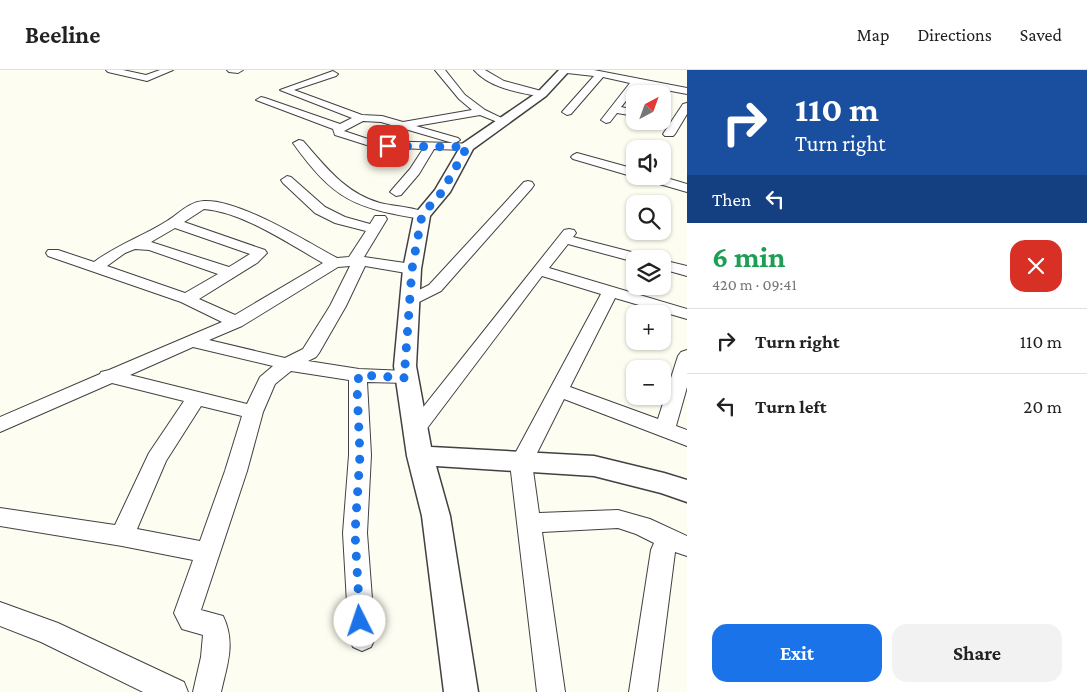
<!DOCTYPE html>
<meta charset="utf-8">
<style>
:root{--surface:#fff;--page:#f2f2f2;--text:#222;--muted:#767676;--line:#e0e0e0;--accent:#1a73e8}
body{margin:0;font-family:"Crimson Pro",serif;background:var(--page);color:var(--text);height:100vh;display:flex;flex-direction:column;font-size:19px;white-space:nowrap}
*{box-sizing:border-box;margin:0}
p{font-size:16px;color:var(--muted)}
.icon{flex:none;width:28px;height:28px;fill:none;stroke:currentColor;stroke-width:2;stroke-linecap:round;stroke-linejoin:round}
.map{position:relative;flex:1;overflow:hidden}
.drawer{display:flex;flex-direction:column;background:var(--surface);width:400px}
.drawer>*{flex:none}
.banner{background:#1a4fa0;color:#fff;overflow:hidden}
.needle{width:32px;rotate:41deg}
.controls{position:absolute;left:626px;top:15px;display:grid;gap:10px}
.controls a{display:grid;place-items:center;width:45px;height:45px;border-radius:10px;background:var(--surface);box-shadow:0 1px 4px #0004;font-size:25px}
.pin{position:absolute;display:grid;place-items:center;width:42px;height:42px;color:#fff;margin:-21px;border-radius:10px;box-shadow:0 2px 8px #0006}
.me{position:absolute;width:55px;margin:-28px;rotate:356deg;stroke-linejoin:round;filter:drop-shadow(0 0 4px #0008)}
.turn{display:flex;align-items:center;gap:18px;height:105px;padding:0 25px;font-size:22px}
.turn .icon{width:65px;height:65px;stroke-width:2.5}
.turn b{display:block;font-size:35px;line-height:42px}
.then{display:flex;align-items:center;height:48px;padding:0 25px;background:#0003;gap:10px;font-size:19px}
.round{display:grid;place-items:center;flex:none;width:52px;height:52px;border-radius:15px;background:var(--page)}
.headline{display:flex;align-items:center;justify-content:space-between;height:85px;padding:0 25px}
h1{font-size:30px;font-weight:700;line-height:38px;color:#1e9e55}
.cta{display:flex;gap:10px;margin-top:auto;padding:10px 25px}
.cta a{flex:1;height:58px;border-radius:15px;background:var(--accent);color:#fff;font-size:20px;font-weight:700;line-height:58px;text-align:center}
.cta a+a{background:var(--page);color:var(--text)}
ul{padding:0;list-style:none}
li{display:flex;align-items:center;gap:15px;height:65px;padding:0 25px;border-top:1px solid var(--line)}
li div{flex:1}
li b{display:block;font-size:19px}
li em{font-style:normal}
header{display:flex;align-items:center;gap:30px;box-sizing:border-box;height:70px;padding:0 25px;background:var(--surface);border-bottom:1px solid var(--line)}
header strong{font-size:24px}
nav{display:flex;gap:28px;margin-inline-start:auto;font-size:18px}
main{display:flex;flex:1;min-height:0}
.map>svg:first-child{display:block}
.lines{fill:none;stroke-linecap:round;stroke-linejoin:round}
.minor-casing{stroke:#414141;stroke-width:2}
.tertiary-casing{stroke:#414141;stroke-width:3}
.minor{fill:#fff;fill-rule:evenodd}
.tertiary{fill:#fff;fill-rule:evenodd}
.route{stroke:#1a73e8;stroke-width:9;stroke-dasharray:0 16.2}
</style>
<header>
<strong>Beeline</strong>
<nav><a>Map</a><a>Directions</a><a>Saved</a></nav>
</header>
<main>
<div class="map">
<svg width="687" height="622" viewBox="0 0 687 622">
<rect width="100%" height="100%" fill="#fefdf1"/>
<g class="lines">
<g class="minor-casing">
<g id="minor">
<path d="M106,0H123L146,5L160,0H173L147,11L108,2Z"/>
<path d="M227,0H243L238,3L229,2Z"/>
<path d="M435,0H445L465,25L485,40L510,52L505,55L480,45L416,56L458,68L460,70L455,73L467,74L473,77L467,80L434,79L419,104L401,125L396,126L390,122L410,99L423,79L373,77L335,65L333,59L256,30L261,27L265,28L340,54L352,48L280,20L333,1L338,4L336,6L294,20L362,45L382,46L403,52L472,40L459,29ZM363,51L381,52L453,73L374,71L344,61Z"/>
<path d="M474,0H485L504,11L545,22L547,24L542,27C519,22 491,19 474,0Z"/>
<path d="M562,0H594L687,18V24L639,15L621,37L635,40V46L617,43L610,52L606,53L601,50L630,13L603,7L571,44L567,45L562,42L594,6L567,3Z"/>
<path d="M687,33V44L675,64L673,66H665L663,64L683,34Z"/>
<path d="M299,70L303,71C326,97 345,123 380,133C391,136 423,138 429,145L422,149C354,138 334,130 293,73Z"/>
<path d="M577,83L635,99V106H637H631L573,89L571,87L573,85Z"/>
<path d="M287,106L291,107L325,137L345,147L370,154L375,146H385L387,149L364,187L412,194L417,196L420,199L417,202L412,204L365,196L346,236L319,283L316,287L308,291L359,299L407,301L414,303L416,307L414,311L407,313L367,312L371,385L367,463L375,568L371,577L362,581L353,577L349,568L343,463L349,385V310L291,301L275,314L263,342L247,401L201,540L223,546C236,573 227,595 221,622H193L201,587L203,565L182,559L174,543L193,490L122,476L0,456V438L115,455L149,383L184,331L112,313L0,362V347L100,304L101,302L109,300L222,252L181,232L48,186L46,183L48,180H58L94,192C117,175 143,166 167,151C179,144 188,132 204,131C239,129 305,171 337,188L349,187L366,161L335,153L315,143L283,113L281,110ZM204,139C243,142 289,174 323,193L235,245L199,229L257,193L267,183L265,180L184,152ZM175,158L250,184L229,197L151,172ZM135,179L149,180L218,204L185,223L107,196L125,183ZM350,196L330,236L303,279L285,288L209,270L242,256L338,197ZM193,277L273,296L260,307L247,334L130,305ZM201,336L242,346L225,401L200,471L137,459L166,391Z"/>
<path d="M640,106H660L687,114V122L642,109Z"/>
<path d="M528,111L532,112L534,115L532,118L441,221L415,234H403L401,231L403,228L429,215L524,112Z"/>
<path d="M569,159L574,160L576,163L573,167L647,186L649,189H635V192L568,174L549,198L687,239V249L615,228L570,317L658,349L678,286L681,282L687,280V317L676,356L687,360V376L564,329L532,393L539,443L618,440L650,449L687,466V486L675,482L657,622H629L651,480L654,473L636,464L618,458L542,462L565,622H537L510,393L601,224L542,206L422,365L415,367L408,365L405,360L564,160Z"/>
<path d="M662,190L687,196V206L662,199Z"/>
<path d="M0,532L58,553L184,612L188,622H143L41,572L0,556Z"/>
</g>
</g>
<g class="tertiary-casing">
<path id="tertiary" d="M559,0H570L546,26L473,79L450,122L430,146L421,199L416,296L431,377L594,386L664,403L687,410V432L661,423L594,406L436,396L450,446L478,622H444L422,446L407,386L394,296L403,199L414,145L435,120L462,74L538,22Z"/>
</g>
<use href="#minor" class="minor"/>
<use href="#tertiary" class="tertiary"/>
</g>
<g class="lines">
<path class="route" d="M360,551L355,463L360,385L357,317L359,305L406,308L405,296L412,199L422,145L442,122L467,77L388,76"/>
</g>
</svg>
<div class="controls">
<a><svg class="needle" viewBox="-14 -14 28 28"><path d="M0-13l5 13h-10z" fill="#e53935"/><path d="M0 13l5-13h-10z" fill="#767676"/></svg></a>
<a><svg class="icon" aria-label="sound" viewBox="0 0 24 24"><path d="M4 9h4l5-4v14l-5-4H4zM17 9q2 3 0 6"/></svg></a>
<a><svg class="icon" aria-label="search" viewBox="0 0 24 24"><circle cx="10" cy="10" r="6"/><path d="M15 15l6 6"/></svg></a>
<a><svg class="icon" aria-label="layers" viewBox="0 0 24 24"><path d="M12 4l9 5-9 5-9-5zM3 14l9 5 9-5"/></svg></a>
<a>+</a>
<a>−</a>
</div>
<div class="pin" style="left:388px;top:76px;background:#d93025"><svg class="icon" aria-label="arrive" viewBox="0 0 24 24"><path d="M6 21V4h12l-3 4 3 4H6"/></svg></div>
<svg class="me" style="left:360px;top:551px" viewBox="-20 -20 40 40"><circle r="19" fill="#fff"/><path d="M0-13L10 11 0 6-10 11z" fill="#1a73e8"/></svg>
</div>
<section class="drawer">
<div class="banner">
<div class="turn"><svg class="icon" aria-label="right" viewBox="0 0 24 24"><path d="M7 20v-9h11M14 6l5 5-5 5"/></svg><div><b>110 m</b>Turn right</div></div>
<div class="then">Then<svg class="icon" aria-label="left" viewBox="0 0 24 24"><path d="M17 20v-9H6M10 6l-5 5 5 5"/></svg></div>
</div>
<div class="headline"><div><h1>6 min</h1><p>420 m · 09:41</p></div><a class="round" style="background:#d93025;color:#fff"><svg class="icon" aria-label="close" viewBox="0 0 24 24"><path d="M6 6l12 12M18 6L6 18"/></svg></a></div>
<ul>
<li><svg class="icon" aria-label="right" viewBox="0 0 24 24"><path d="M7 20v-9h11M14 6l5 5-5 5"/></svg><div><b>Turn right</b></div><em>110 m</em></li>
<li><svg class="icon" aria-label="left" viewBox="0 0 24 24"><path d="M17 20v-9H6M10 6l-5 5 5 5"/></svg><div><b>Turn left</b></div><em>20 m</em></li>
</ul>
<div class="cta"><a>Exit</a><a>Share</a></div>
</section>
</main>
